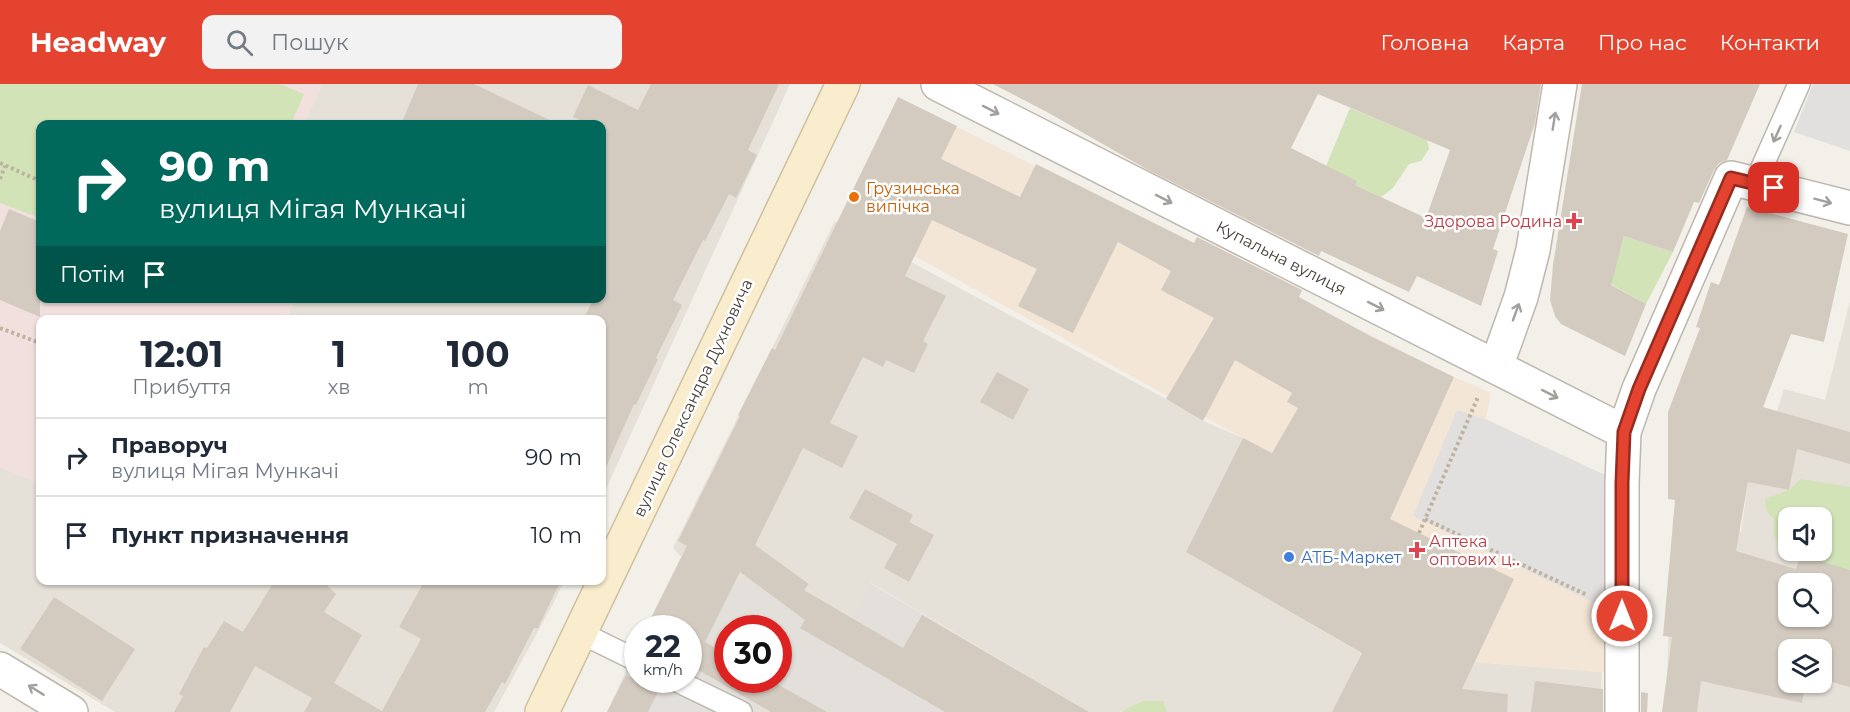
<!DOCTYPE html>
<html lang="uk">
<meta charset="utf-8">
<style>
:root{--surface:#fff;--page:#f2f2f3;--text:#1f2937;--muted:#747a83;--line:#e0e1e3;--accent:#e4432f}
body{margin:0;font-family:Montserrat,sans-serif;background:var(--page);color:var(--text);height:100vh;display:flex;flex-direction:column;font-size:22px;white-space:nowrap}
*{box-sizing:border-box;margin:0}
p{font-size:20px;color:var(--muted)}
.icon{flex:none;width:33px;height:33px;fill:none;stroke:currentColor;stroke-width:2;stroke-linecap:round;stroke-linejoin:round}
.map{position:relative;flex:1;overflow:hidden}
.sheet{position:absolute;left:36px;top:231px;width:570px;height:270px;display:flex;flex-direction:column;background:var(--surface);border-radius:12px;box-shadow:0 2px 4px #0004}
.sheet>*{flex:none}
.hud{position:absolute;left:36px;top:36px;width:570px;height:183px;border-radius:12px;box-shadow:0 2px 4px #0004;background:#00695c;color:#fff;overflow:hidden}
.fabs{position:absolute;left:1778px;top:423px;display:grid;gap:12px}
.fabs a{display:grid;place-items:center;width:54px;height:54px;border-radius:12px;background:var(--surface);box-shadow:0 2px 4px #0004;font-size:30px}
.speed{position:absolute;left:624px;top:531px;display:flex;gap:12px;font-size:30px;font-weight:700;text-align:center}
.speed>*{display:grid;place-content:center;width:78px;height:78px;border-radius:50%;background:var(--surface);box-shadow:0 2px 4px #0004;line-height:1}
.speed small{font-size:15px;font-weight:400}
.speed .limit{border:9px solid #d22;background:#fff;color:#111}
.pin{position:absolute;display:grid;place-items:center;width:51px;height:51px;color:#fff;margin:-26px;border-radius:12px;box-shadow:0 3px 9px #0006}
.me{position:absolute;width:66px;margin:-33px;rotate:0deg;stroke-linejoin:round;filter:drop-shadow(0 0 4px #0008)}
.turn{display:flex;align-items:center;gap:21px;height:126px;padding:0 24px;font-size:27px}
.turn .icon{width:78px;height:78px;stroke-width:2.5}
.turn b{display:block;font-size:42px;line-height:51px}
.then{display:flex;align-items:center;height:57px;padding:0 24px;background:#0003;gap:12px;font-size:22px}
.eta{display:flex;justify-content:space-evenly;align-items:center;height:102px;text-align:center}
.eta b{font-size:36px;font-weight:700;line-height:42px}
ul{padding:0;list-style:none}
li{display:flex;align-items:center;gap:18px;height:78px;padding:0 24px;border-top:2px solid var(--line)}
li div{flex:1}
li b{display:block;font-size:22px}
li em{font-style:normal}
header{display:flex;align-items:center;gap:36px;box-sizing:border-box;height:84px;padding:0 30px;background:var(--accent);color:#fff}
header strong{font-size:28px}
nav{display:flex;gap:33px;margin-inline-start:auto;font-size:21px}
.search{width:420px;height:54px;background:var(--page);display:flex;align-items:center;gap:15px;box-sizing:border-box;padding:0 21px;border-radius:12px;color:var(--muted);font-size:22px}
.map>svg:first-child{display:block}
.residential{fill:#e6e1d8;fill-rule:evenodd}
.commercial{fill:#f3e6d7}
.industrial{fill:#e3dfdb;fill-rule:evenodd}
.medical{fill:#f2e0de}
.green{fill:#d1e3b7;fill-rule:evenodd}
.parking{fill:#e2e0de}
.building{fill:#d4cbc0;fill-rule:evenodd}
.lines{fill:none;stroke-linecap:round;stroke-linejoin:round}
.lane-casing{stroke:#beb7ad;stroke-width:24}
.street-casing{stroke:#beb7ad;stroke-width:36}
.secondary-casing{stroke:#cec09e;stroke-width:36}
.path{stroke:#beb2a0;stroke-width:4;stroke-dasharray:3 3;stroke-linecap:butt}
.lane{stroke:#fff;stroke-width:21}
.street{stroke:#fff;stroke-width:33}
.secondary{stroke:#f9edcd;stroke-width:33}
.oneway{stroke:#a2a09c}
.route-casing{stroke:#942c1f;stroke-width:15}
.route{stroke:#e4432f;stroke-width:10}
.food-dot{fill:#e8710a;stroke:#fff;stroke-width:2}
.health-dot{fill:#e0444e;stroke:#fff;stroke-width:2}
.shop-dot{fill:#3f7fe0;stroke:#fff;stroke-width:2}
.labels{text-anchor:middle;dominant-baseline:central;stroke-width:5;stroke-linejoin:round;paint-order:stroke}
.food-label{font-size:16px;fill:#c56008;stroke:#fff;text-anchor:start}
.health-label{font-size:16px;fill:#be3a42;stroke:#fff;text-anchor:end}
.street-label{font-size:16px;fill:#464039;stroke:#fff}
.shop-label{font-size:16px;fill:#366cbe;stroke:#fff;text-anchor:start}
</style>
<header>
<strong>Headway</strong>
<div class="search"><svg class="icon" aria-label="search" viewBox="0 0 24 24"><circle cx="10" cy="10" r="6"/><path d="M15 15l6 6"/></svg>Пошук</div>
<nav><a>Головна</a><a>Карта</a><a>Про нас</a><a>Контакти</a></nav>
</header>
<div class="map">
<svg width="1850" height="628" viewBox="0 0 1850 628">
<rect width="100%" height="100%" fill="#f3f0ea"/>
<g class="residential">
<path d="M322,0H790L602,414V236H286L294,215L602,214V40H304Z"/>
<path d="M835,137L1166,315L1201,336L1243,354L1187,468L1362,569L1353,587L1475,578L1602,588L1600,628H1089L871,499L851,534L790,526L745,491L734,500L681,473L673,464Z"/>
<path d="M1850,217V628H1663L1667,593L1673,434L1741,448L1748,398L1764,368L1784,305L1825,316ZM1788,434H1821V466H1788ZM1788,500H1821V532H1788ZM1788,566H1821V598H1788Z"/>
<path d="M0,383L40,399V496L564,497L553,520L494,628H115L0,559Z"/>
</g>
<path class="commercial" d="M898,13L1454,293L1491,309L1486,335L1622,399V590L1475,578L1463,601L1431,609L1353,587L1361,569L1186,468L1243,354L841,131Z"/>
<path class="industrial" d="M681,473L734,500L745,491L790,525L804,507L851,534L870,499L1089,628H607L637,563L638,596H688V544H646ZM728,544H778V596H728Z"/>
<path class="medical" d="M0,0H322L304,40H40V214L294,215L286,235L40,236V399L0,383Z"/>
<g class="green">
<path d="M0,0H280L304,10L291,40H40V134L0,119Z"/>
<path d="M1350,24L1427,56L1429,65L1421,77L1409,80L1393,104L1381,113L1357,102L1326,82Z"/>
<path d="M1624,152L1673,168L1646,220L1596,192L1598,185L1553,181L1556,168L1609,166L1620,168Z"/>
<path d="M1801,395L1850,403V486L1801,471H1790L1778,462L1773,449L1774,435L1766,427L1765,415L1789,406ZM1788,434H1821V466H1788Z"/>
<path d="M1143,617H1163L1167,628H1123L1124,626Z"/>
</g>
<g class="parking">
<path d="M1813,0H1850V67L1794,48Z"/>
<path d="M1457,326L1485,335L1622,399V532L1413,432Z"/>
</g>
<g class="building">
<path d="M418,0H474L558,40H401Z"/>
<path d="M651,0H779L748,66L757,71L736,114L729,110L705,157L703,156L673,216L682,221L656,274L658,275L636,321L634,320L602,392V236H583L594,214H602V40H589L573,33L588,1L638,26Z"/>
<path d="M993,0H1541L1535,39L1493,165L1498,167L1481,222L1417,192L1409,208L1321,167L1319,172L1148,86L1047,28ZM1318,10L1450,66L1426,134L1355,101L1357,97L1291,64Z"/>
<path d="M1582,0H1760L1727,76L1719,79L1714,86L1699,119L1694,118L1673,168L1624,152L1611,201L1646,220L1625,272L1561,240L1555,232L1550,216L1553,181Z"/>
<path d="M898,13L957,42L941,75L1020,113L1036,80L1194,159L1197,153L1302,206L1299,213L1372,253L1454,293L1390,435L1514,495L1462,605L1508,610L1507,628H1332L1362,569L1186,468L1243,354L1272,369L1298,324L1287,318L1292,309L1235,276L1203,337L1166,315L1214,234L1161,206L1171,187L1118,158L1073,249L1018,222L1037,185L932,136L905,192L946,212L923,257L928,260L914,289L886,276L883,283L863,273L830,339L858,352L842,384L803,364L755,461L809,500L804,506L903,564L922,531L1089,628H945L800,544L805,536L740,488L705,558L728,571V596H770L827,628H771L693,583L690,589L688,588V544H646L687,462L678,457L740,332L738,331L772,264L775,266Z"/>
<path d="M1747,123L1848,150L1824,258L1791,250L1763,323L1850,348V380L1797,365L1789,406L1748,398L1736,467L1796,485L1801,471L1850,486V603L1821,595V566H1788V598H1812L1810,608L1804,607L1802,619L1701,597L1697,628H1662L1672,553L1663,552L1675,416L1668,415V328L1700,244L1696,243L1711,198L1719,201ZM1788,500H1821V532H1788Z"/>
<path d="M9,125L40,138V233L0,216V147Z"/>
<path d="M997,288L1029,305L1013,336L980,318Z"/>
<path d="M865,405L913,431L909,438L934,451L909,498L884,484L897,460L849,434Z"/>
<path d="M275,496H321L336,510L324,528L362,551L334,599L382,627L421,555L399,543L425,496H561L538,544H534L505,600L502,598L485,628H304L312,614L255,582L230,628H174L183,612L179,610L204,563L207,564L224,537L243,548Z"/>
<path d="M54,513L135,565L102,617L20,565Z"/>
<path d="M626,591L658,608L648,628H607Z"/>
<path d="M1535,597L1603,605V628H1531Z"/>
<path d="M1641,608L1648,609L1647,628H1641Z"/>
</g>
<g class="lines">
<g class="lane-casing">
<g id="lane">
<path d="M1755,99L1799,0"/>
<path d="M581,549L638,577"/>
<path d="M675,596L741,628"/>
</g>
</g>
<g class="street-casing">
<g id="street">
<path d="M938,0L1624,348"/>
<path d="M1496,283L1521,213L1533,166L1560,0"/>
<path d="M0,585L71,628"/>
<path d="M1622,628V399L1624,348L1639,305L1731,94L1850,124"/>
</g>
</g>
<g class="secondary-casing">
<path id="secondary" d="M542,628L843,0"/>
</g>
<g class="path">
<path d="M0,79L40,97"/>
<path d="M0,95L5,82"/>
<path d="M0,244L40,259"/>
<path d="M1425,435L1587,511"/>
<path d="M1419,449L1478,313"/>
</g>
<use href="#lane" class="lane"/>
<use href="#street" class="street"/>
<use href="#secondary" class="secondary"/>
</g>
<defs><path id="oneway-shaft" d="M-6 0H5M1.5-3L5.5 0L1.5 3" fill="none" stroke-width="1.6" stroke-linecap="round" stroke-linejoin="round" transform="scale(1.5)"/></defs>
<g class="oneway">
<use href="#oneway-shaft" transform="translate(991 26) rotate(27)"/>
<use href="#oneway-shaft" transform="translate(1554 37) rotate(-81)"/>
<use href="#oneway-shaft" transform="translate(1777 50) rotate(114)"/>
<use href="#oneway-shaft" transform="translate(1164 115) rotate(27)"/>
<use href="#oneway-shaft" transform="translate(1823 117) rotate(15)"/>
<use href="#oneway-shaft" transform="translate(1376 222) rotate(27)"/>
<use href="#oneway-shaft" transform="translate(1516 228) rotate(-70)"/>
<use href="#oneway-shaft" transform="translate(1550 310) rotate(27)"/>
<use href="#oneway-shaft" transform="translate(36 606) rotate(-148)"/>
</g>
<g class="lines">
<g class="route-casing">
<path id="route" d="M1622,532V399L1624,348L1639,305L1731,94L1774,104"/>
</g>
<use href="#route" class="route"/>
</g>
<circle class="food-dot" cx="854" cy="113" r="6"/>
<g class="health-dot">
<path d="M1571 128h6v6h6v6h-6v6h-6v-6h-6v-6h6z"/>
<path d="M1414 457h6v6h6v6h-6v6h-6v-6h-6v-6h6z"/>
</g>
<circle class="shop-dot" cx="1289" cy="473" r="6"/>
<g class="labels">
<g class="food-label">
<text x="866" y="104">Грузинська<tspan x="866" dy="18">випічка</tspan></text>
</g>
<g class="health-label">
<text x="1562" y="137">Здорова Родина</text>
<text x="1429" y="457" text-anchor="start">Аптека<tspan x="1429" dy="18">оптових ц‥</tspan></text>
</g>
<g class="street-label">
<text transform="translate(1281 174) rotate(27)">Купальна вулиця</text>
<text transform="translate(693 314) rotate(-65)">вулиця Олександра Духновича</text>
</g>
<g class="shop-label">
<text x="1301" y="473">АТБ-Маркет</text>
</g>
</g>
</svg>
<div class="fabs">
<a><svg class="icon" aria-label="sound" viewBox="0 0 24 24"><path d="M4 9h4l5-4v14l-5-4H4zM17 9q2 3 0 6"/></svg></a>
<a><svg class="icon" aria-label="search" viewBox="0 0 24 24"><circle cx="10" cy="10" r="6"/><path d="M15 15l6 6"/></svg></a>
<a><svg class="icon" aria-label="layers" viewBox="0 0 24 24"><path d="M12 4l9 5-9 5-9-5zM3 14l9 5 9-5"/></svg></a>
</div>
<div class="speed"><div>22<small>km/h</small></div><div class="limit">30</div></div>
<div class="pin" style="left:1774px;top:104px;background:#d93025"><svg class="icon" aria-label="arrive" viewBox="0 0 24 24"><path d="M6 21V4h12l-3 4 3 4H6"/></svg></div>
<svg class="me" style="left:1622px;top:532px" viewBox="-20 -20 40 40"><circle r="17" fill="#e4432f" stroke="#fff" stroke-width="3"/><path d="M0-11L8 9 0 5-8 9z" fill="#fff"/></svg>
<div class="hud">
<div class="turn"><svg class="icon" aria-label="right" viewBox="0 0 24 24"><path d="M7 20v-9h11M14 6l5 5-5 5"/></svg><div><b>90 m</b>вулиця Мігая Мункачі</div></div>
<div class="then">Потім<svg class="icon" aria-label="arrive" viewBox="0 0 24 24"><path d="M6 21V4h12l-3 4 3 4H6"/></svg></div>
</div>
<section class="sheet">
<div class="eta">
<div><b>12:01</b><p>Прибуття</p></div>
<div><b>1</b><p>хв</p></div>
<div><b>100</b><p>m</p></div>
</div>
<ul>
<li><svg class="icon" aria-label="right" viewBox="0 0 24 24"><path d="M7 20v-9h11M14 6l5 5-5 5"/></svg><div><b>Праворуч</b><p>вулиця Мігая Мункачі</p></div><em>90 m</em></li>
<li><svg class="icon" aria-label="arrive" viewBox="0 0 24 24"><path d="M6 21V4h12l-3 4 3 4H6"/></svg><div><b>Пункт призначення</b></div><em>10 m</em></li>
</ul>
</section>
</div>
